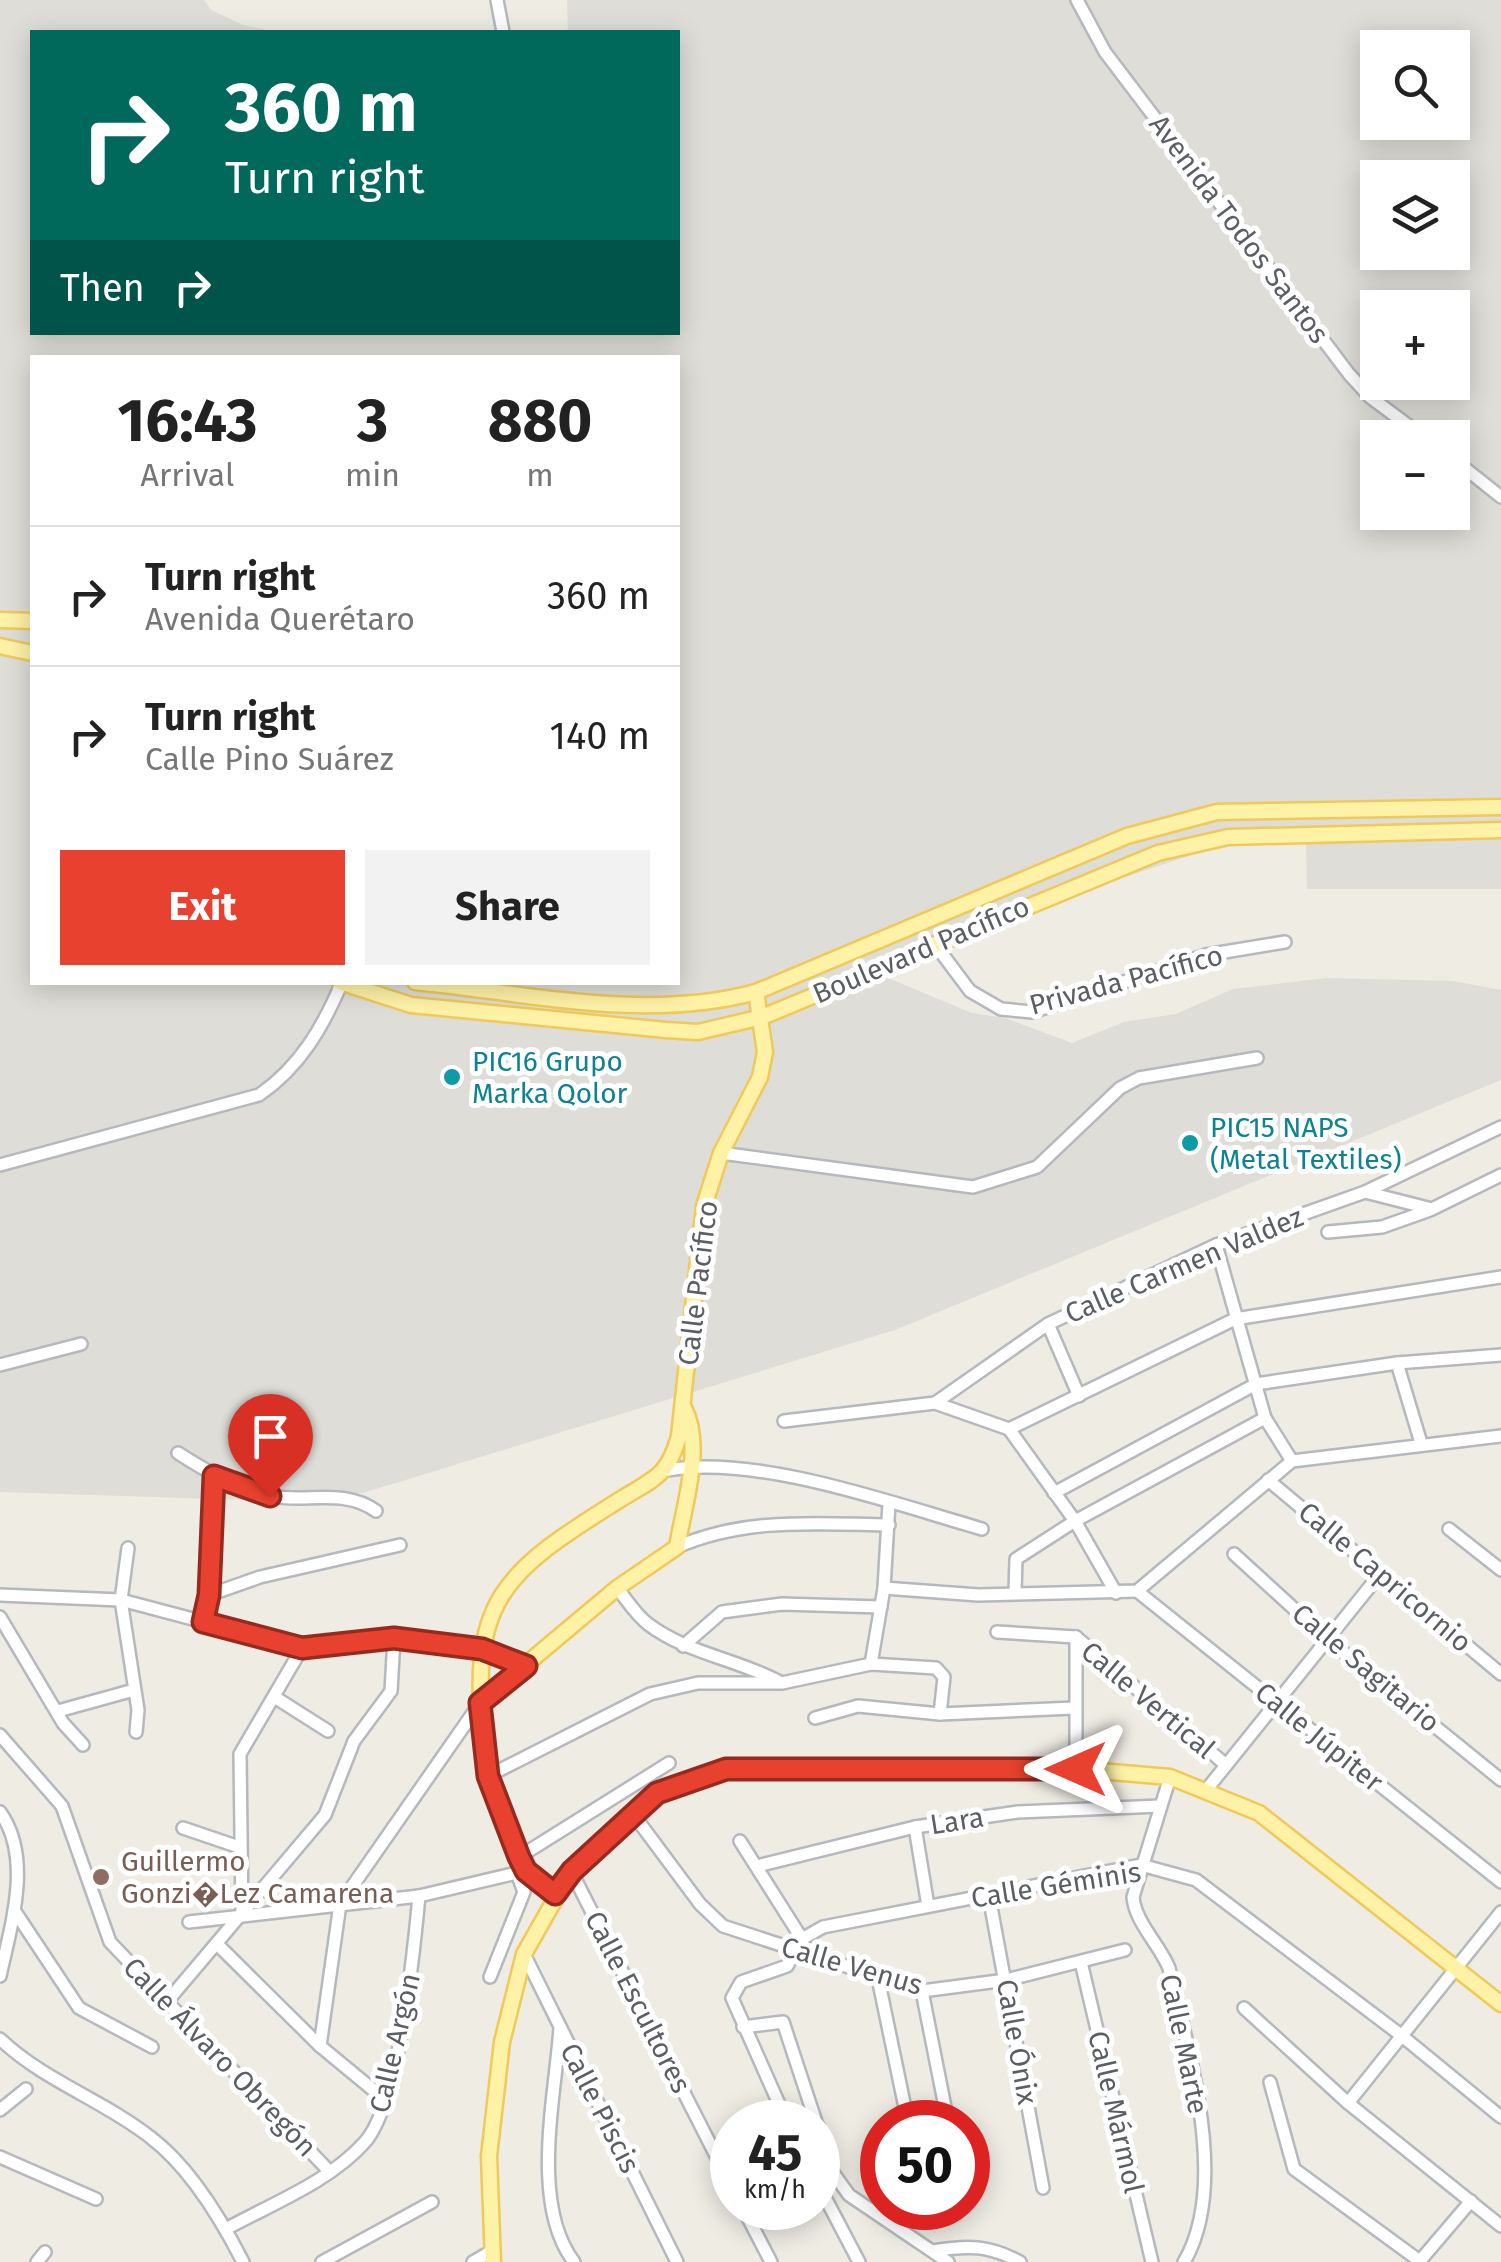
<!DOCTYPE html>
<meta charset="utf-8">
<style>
:root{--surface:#fff;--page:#f2f2f2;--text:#222;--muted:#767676;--line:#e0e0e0;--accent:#e8412f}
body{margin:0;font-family:"Fira Sans",sans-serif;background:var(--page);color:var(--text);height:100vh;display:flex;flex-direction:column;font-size:38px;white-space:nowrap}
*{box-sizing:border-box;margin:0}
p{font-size:32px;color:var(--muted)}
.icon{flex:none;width:55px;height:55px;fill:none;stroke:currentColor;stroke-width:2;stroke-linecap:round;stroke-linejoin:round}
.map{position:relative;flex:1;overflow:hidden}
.drawer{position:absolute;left:30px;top:355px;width:650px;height:630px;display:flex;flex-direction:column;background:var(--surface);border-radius:0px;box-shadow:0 5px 25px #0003}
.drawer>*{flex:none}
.top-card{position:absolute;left:30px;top:30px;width:650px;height:305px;border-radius:0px;box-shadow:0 5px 25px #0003;background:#00695c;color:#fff;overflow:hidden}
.tools{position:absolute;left:1360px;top:30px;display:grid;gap:20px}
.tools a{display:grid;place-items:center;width:110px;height:110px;border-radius:0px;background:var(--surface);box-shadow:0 5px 25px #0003;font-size:50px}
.speed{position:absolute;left:710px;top:2100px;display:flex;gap:20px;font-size:50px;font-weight:700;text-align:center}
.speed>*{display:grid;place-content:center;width:130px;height:130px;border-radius:50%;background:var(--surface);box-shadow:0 5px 25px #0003;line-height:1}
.speed small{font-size:25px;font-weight:400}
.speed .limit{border:15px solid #d22;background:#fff;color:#111}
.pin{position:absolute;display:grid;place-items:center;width:85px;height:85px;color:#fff;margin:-102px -42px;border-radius:50% 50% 50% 0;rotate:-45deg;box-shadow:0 0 10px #0007}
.pin .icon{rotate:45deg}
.me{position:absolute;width:110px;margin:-55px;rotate:270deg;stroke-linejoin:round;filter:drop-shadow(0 0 8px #0008)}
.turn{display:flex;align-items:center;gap:35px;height:210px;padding:0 30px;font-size:45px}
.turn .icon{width:130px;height:130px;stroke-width:2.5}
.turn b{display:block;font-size:70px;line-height:85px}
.then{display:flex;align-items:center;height:95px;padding:0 30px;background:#0003;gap:20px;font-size:38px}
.eta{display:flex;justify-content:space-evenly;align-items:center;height:170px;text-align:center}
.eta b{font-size:60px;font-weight:700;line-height:70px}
.primary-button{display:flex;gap:20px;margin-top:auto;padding:20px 30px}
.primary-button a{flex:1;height:115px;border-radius:0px;background:var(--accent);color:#fff;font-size:40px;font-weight:700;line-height:115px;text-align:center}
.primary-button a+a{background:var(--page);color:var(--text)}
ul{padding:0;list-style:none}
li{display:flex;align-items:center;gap:30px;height:140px;padding:0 30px;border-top:2px solid var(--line)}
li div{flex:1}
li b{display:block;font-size:38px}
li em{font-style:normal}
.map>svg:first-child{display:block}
.industrial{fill:#dfddd7;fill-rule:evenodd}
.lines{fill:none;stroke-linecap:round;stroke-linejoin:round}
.minor-casing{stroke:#b5b9bd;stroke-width:16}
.major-casing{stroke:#f0c959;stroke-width:19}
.minor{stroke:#fff;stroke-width:11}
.major{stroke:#fef2a7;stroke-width:14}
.route-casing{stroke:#972a1f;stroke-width:25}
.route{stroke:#e8412f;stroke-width:18}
.culture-dot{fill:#0f9aa8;stroke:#fff;stroke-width:4}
.education-dot{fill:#8d6e63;stroke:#fff;stroke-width:4}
.labels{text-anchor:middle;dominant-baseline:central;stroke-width:10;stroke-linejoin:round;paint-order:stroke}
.street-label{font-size:28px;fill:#5b5f64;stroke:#fff}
.culture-label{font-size:28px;fill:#0d838f;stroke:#fff;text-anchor:start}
.education-label{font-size:28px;fill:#785e54;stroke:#fff;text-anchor:start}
</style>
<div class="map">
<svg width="1501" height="2262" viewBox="0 0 1501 2262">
<rect width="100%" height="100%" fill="#eeece3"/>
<path class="industrial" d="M0,0H204L211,10L243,25L276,32H32V332H678V32H568L567,0H1501V889H1307L1306,843H1227L1036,907L876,973L972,1013L1005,1018L1072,1043L1124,1022L1176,1014L1233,989L1327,978L1453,981L1501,990V1080L895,1330L363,1493L246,1500L0,1492ZM1378,48H1452V122H1378ZM1378,178H1452V252H1378ZM1378,308H1452V382H1378ZM32,358H678V982H32ZM1378,438H1452V512H1378Z"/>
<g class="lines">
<g class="minor-casing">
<g id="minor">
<path d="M497,0L503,32"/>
<path d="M1077,0L1105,52L1349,374L1370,397L1425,438"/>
<path d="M1452,458L1501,497"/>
<path d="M934,943L970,991L1001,1009L1032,1012L1206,955L1285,942"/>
<path d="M721,1153L973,1187L1037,1167L1120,1088L1139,1078L1257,1058"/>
<path d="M0,1165L259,1095C300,1067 323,1027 342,982"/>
<path d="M1365,1192L1432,1209L1501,1175"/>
<path d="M1328,1232L1382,1227L1430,1210"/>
<path d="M1216,1245L1265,1418L1292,1461"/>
<path d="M1048,1324L1079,1396"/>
<path d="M1397,1363L1421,1443"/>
<path d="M0,1365L81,1344"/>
<path d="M935,1403L1048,1324L1216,1245L1365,1192L1501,1127"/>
<path d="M784,1421L935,1403L1009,1429L1235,1319L1501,1277"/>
<path d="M1009,1429L1075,1521L1116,1593"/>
<path d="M178,1453C206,1471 237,1489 270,1496C306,1503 345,1488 376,1511"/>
<path d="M668,1470C756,1454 895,1504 982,1529"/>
<path d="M1268,1480L1501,1674"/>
<path d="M1054,1493L1256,1384L1397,1363L1501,1355"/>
<path d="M1449,1529L1501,1570"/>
<path d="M677,1547C745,1517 817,1524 889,1525"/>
<path d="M128,1548L121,1600L138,1710L136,1732"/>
<path d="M1234,1554L1326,1638L1501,1780"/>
<path d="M617,1588C627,1600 636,1615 648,1624C686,1653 736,1659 778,1681"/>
<path d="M884,1588L978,1595L1137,1591L1292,1461L1501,1436"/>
<path d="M1137,1591L1501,1882"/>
<path d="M1015,1592L1016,1559L1075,1521L1265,1418"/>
<path d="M0,1595L121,1600L302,1648L394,1638L482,1649L526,1665"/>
<path d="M209,1595L260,1577L400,1545"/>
<path d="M0,1617L63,1723L83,1745"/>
<path d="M203,1622L209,1595L214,1476"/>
<path d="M997,1632L1076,1637"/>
<path d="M1076,1637L1226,1765"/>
<path d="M683,1646L722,1612L782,1604L881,1607"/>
<path d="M871,1664L884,1588L889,1503"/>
<path d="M276,1698L328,1731"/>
<path d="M58,1711L134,1690"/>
<path d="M815,1718L858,1706L940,1714L1074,1708"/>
<path d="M0,1735L62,1806L110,1942L329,2171"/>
<path d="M1076,1769V1637"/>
<path d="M488,1776L650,1694L698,1683H782L871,1664L936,1668L944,1677L940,1714"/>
<path d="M1170,1777L1133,1897C1135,1922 1159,1944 1169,1968C1188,2051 1230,2184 1184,2262"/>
<path d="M1207,1789L1380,1574"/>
<path d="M0,1812C33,1858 11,1925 0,1976"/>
<path d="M633,1814L700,1904L723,1926L922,1991L1006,1980L1125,1950"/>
<path d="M915,1827L928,1906"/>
<path d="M183,1828L239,1847"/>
<path d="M740,1841L802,1939"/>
<path d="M519,1857L669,1763"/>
<path d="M757,1866L915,1827L1018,1812L1160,1806"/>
<path d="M571,1871L732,2187"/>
<path d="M989,1896L1043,2188"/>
<path d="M14,1910L79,2008L152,2047"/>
<path d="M242,1915L240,1754L302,1648"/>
<path d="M189,1922L419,1896L525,1871"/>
<path d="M218,1945L320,2046L383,2098"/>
<path d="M524,1954L677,2262"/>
<path d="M1081,1962L1152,2262"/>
<path d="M490,1977L524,1892L517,1873"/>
<path d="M878,1978L908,2122"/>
<path d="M922,1991L948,2122"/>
<path d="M165,2004L325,1815L354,1741L391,1691L394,1638"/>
<path d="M1244,2008L1348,2103L1501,2226"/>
<path d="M743,2027L783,2022L816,2122"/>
<path d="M560,2028C555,2098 530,2204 574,2262"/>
<path d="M0,2039C44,2081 103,2100 150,2137C190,2167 221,2219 243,2262"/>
<path d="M320,2046L340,1904L480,1703"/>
<path d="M1270,2082L1294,2169L1421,2262"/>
<path d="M1348,2103L1501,1912"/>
<path d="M0,2110L26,2089"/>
<path d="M787,2122L732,1998L741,1982L787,1966L802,1939L823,1927L1141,1865L1196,1880L1402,2036L1501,2117"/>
<path d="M818,2126L831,2170L849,2195L948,2262"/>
<path d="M0,2157L96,2199"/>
<path d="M818,2184L859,2262"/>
<path d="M743,2208L771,2262"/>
<path d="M226,2229C271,2204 329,2182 364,2143C399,2106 414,1950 419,1896"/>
<path d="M933,2251C967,2245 989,2245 1020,2262"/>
<path d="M37,2262L45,2252"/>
<path d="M322,2262L432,2202"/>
<path d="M473,2262L492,2251"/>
<path d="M1419,2262L1471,2201"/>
</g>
</g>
<g class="major-casing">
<g id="major">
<path d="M0,620L32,621"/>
<path d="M0,646L32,653"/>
<path d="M340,982L411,1005L666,1030L698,1032L762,1017L1158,853L1228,837L1501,830"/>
<path d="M415,982C527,993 646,1022 756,992L1127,836L1217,812L1501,807"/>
<path d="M480,1703L617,1588L677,1547C684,1505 704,1446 684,1408"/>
<path d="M555,1895C546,1887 533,1880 525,1871C509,1850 488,1776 485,1748C467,1600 502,1573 621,1499C655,1478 668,1476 679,1436L704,1206L721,1153L760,1077L765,1052L756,992"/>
<path d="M493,2262L489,2156L502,2042L524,1954L571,1871L633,1814L657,1793L726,1769H1076L1170,1777L1259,1813L1501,2004"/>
</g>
</g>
<use href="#minor" class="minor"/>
<use href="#major" class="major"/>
</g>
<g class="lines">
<g class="route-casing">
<path id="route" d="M270,1496L214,1476L209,1595L203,1622L302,1648L394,1638L482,1649L526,1666L480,1703L488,1776L519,1857L526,1871L555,1894L572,1871L657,1793L726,1769H1076"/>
</g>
<use href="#route" class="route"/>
</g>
<g class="culture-dot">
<circle cx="452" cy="1077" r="10"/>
<circle cx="1190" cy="1143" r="10"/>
</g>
<circle class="education-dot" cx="101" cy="1877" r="10"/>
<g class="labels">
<g class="street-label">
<text transform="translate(1239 229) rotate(53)">Avenida Todos Santos</text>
<text transform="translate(921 950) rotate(-23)">Boulevard Pacífico</text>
<text transform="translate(1126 980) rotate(-15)">Privada Pacífico</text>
<text transform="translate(1184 1265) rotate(-23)">Calle Carmen Valdez</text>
<text transform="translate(698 1283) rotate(-83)">Calle Pacífico</text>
<text transform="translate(1385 1577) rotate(40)">Calle Capricornio</text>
<text transform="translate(1366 1668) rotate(40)">Calle Sagitario</text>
<text transform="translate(1148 1700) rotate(40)">Calle Vertical</text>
<text transform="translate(1319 1737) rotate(39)">Calle Júpiter</text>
<text transform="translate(957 1821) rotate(-9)">Lara</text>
<text transform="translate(1056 1885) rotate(-9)">Calle Géminis</text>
<text transform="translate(852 1966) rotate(16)">Calle Venus</text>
<text transform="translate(638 2002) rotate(63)">Calle Escultores</text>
<text transform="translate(1017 2042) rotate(80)">Calle Ónix</text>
<text transform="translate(395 2043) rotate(-77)">Calle Argón</text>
<text transform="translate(1184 2044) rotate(78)">Calle Marte</text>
<text transform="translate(220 2057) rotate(46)">Calle Álvaro Obregón</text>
<text transform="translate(600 2108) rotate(63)">Calle Piscis</text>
<text transform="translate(1116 2112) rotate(77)">Calle Mármol</text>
</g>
<g class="culture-label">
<text x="472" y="1061">PIC16 Grupo<tspan x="472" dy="32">Marka Qolor</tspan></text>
<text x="1210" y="1127">PIC15 NAPS<tspan x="1210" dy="32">(Metal Textiles)</tspan></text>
</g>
<g class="education-label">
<text x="121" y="1861">Guillermo<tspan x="121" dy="32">Gonzi�Lez Camarena</tspan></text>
</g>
</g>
</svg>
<div class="tools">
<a><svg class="icon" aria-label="search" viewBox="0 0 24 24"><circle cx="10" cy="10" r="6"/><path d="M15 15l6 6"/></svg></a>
<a><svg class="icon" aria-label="layers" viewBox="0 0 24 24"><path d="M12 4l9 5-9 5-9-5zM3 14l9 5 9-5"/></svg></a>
<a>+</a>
<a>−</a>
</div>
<div class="speed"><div>45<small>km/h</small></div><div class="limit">50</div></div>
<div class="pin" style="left:270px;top:1496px;background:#d93025"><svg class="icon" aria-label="arrive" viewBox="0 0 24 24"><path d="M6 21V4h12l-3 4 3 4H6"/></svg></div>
<svg class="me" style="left:1076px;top:1769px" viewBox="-20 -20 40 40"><path d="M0-17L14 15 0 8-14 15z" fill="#e8412f" stroke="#fff" stroke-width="4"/></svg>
<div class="top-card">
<div class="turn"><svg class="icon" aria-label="right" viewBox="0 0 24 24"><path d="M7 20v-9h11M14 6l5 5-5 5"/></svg><div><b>360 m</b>Turn right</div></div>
<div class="then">Then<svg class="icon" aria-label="right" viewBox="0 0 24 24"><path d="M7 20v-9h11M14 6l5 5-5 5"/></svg></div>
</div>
<section class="drawer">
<div class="eta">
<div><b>16:43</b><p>Arrival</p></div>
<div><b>3</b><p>min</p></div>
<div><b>880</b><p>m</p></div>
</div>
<ul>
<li><svg class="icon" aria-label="right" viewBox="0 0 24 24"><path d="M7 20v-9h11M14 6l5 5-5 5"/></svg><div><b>Turn right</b><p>Avenida Querétaro</p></div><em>360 m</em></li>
<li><svg class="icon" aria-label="right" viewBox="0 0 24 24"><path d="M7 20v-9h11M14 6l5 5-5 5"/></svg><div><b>Turn right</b><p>Calle Pino Suárez</p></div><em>140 m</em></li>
</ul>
<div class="primary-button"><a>Exit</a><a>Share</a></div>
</section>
</div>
